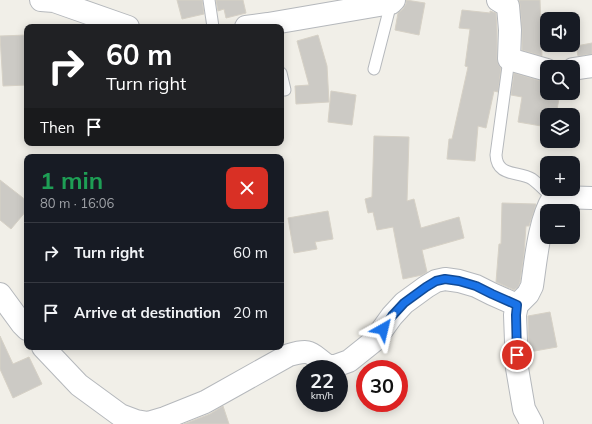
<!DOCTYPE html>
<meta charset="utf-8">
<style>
:root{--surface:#171b24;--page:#20242c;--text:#f1f3f6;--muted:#9ea1a6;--line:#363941}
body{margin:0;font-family:Mulish,sans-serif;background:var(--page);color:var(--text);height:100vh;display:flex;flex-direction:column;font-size:15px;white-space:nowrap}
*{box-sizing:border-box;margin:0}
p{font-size:13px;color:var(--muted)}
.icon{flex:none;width:22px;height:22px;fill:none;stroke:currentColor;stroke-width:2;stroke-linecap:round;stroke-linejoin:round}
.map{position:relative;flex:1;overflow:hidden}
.side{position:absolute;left:24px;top:154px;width:260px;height:196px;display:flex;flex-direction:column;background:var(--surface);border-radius:8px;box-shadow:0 2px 10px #0003}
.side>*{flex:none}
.hud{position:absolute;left:24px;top:24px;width:260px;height:122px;border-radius:8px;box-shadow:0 2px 10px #0003;background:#202124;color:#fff;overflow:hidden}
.fabs{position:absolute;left:540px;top:12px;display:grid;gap:8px}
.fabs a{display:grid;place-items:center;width:40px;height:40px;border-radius:8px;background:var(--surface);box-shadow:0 2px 10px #0003;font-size:20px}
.speed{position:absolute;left:296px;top:360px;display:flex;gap:8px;font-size:20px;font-weight:700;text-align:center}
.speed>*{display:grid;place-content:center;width:52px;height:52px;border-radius:50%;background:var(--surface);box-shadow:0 2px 10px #0003;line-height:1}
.speed small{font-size:10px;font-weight:400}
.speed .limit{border:6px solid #d22;background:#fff;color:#111}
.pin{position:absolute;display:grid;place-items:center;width:34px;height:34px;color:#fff;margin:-17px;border:2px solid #fff;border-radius:50%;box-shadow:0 1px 4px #0007}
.me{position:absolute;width:44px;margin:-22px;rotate:37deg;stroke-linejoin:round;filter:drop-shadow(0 0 3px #0008)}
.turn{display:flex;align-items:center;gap:14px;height:84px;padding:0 16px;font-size:18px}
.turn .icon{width:52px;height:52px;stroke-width:2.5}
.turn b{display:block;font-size:28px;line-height:34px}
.then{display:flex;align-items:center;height:38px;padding:0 16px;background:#0003;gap:8px;font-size:15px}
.round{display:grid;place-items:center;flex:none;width:42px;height:42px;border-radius:8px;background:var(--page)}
.overview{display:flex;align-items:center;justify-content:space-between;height:68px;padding:0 16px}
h1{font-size:24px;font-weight:700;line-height:30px;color:#1e9e55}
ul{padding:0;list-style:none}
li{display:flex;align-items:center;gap:12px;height:60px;padding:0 16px;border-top:1px solid var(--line)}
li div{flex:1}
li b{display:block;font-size:15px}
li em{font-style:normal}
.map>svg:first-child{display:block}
.building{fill:#cccac5;stroke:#d6d1c6}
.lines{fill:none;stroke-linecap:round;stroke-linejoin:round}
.lane-casing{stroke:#b5b8bc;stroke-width:13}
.street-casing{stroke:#b5b8bc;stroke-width:24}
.lane{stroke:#fff;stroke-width:11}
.street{stroke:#fff;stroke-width:22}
.route-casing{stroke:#114b97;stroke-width:10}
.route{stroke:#1a73e8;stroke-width:7}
</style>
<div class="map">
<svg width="592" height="424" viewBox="0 0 592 424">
<rect width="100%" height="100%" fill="#f1efe8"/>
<g class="building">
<path d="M177,0H202L204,14L182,19Z"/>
<path d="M216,0H243L246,13L226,18L224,9L218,11Z"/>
<path d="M406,0L425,3L419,35L395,30L398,13L403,9L406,4Z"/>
<path d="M519,0H540L542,56L522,50V29L520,5Z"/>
<path d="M462,10L490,13V11L496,13L497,30V59L498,64L501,68L498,92L494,91L486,128L478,126L475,161L447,159L449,139H452L468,67L465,66L470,29L459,28Z"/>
<path d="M27,35V85L3,86L0,36Z"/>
<path d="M318,35L327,66L329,102L296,104L295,86L309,85L297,41Z"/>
<path d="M592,43V54L578,56L576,46Z"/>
<path d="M514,73L544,82H547V93H560L556,115H547V127L518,122L522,97L511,95Z"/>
<path d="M331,91L356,95L352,125L328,122Z"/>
<path d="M374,136L409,137L407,201L414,199L421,228L459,217L464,238L422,250L427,272L422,275L403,279L393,227L377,230L373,212L368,213L365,199L372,197Z"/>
<path d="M0,180L27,201V210L11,229L0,220Z"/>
<path d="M502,203L536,204L529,226H526L524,254L520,282L518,287L514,290L496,282L499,244H501Z"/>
<path d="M328,211L333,239L315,242L317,249L294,253L288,218Z"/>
<path d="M550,312L557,347L529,352L528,316Z"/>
<path d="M0,336L13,364L29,357L42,384L13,398L0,369Z"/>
<path d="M223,406L229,424H184L210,414Z"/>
</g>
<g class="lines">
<g class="lane-casing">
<g id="lane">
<path d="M209,0L213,27"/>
<path d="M509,59L496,155C497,177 518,171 532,179C539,184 546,192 553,198"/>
<path d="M374,69L391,3"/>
<path d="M281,73L285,90"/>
</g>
</g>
<g class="street-casing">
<g id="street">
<path d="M41,0L54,1L128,27"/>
<path d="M498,0L508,6L510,30L509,59L547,70"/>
<path d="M246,27L268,24L391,3L394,0"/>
<path d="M573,69L586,67L592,66"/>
<path d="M0,294L22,324L27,329"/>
<path d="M43,347L79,385L120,415L136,421L148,423L165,418L205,402L289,355C313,348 310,354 328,366H335L349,361L374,341L392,316L404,303L426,287L436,281L445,279L459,281L476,286L492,294L517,305"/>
<path d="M532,424L524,409L517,368L515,315L517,305L528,294L532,286C536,259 539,221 553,198L559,197L592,198"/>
</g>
</g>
<use href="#lane" class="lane"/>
<use href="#street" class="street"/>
</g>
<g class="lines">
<g class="route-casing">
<path id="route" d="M383,329L392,316L404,303L426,287L436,281L445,279L459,281L476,286L492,294L517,305L516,315L517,355"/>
</g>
<use href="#route" class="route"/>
</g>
</svg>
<div class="fabs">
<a><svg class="icon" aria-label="sound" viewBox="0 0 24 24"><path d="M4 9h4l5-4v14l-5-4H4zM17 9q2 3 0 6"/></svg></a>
<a><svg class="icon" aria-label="search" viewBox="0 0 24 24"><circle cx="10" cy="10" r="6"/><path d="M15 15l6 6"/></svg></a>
<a><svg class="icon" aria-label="layers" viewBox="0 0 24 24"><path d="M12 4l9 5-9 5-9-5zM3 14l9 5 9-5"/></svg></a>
<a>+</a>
<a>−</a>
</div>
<div class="speed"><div>22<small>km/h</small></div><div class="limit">30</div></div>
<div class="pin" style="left:517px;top:355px;background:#d93025"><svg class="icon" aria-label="arrive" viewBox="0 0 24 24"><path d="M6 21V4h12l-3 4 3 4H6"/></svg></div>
<svg class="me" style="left:383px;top:329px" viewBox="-20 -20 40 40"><path d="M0-17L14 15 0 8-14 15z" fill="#1a73e8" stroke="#fff" stroke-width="4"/></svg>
<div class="hud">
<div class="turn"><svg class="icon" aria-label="right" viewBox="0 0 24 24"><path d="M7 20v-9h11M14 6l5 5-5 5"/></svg><div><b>60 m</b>Turn right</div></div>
<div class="then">Then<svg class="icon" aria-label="arrive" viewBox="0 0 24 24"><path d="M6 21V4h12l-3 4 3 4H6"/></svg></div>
</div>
<section class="side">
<div class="overview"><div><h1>1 min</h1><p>80 m · 16:06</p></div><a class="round" style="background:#d93025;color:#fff"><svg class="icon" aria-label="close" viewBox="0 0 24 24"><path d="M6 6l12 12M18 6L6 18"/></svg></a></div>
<ul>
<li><svg class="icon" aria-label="right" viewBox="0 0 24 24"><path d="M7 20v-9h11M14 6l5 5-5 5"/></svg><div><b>Turn right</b></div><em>60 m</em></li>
<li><svg class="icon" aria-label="arrive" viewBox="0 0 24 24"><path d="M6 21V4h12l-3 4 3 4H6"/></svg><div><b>Arrive at destination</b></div><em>20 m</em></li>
</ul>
</section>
</div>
